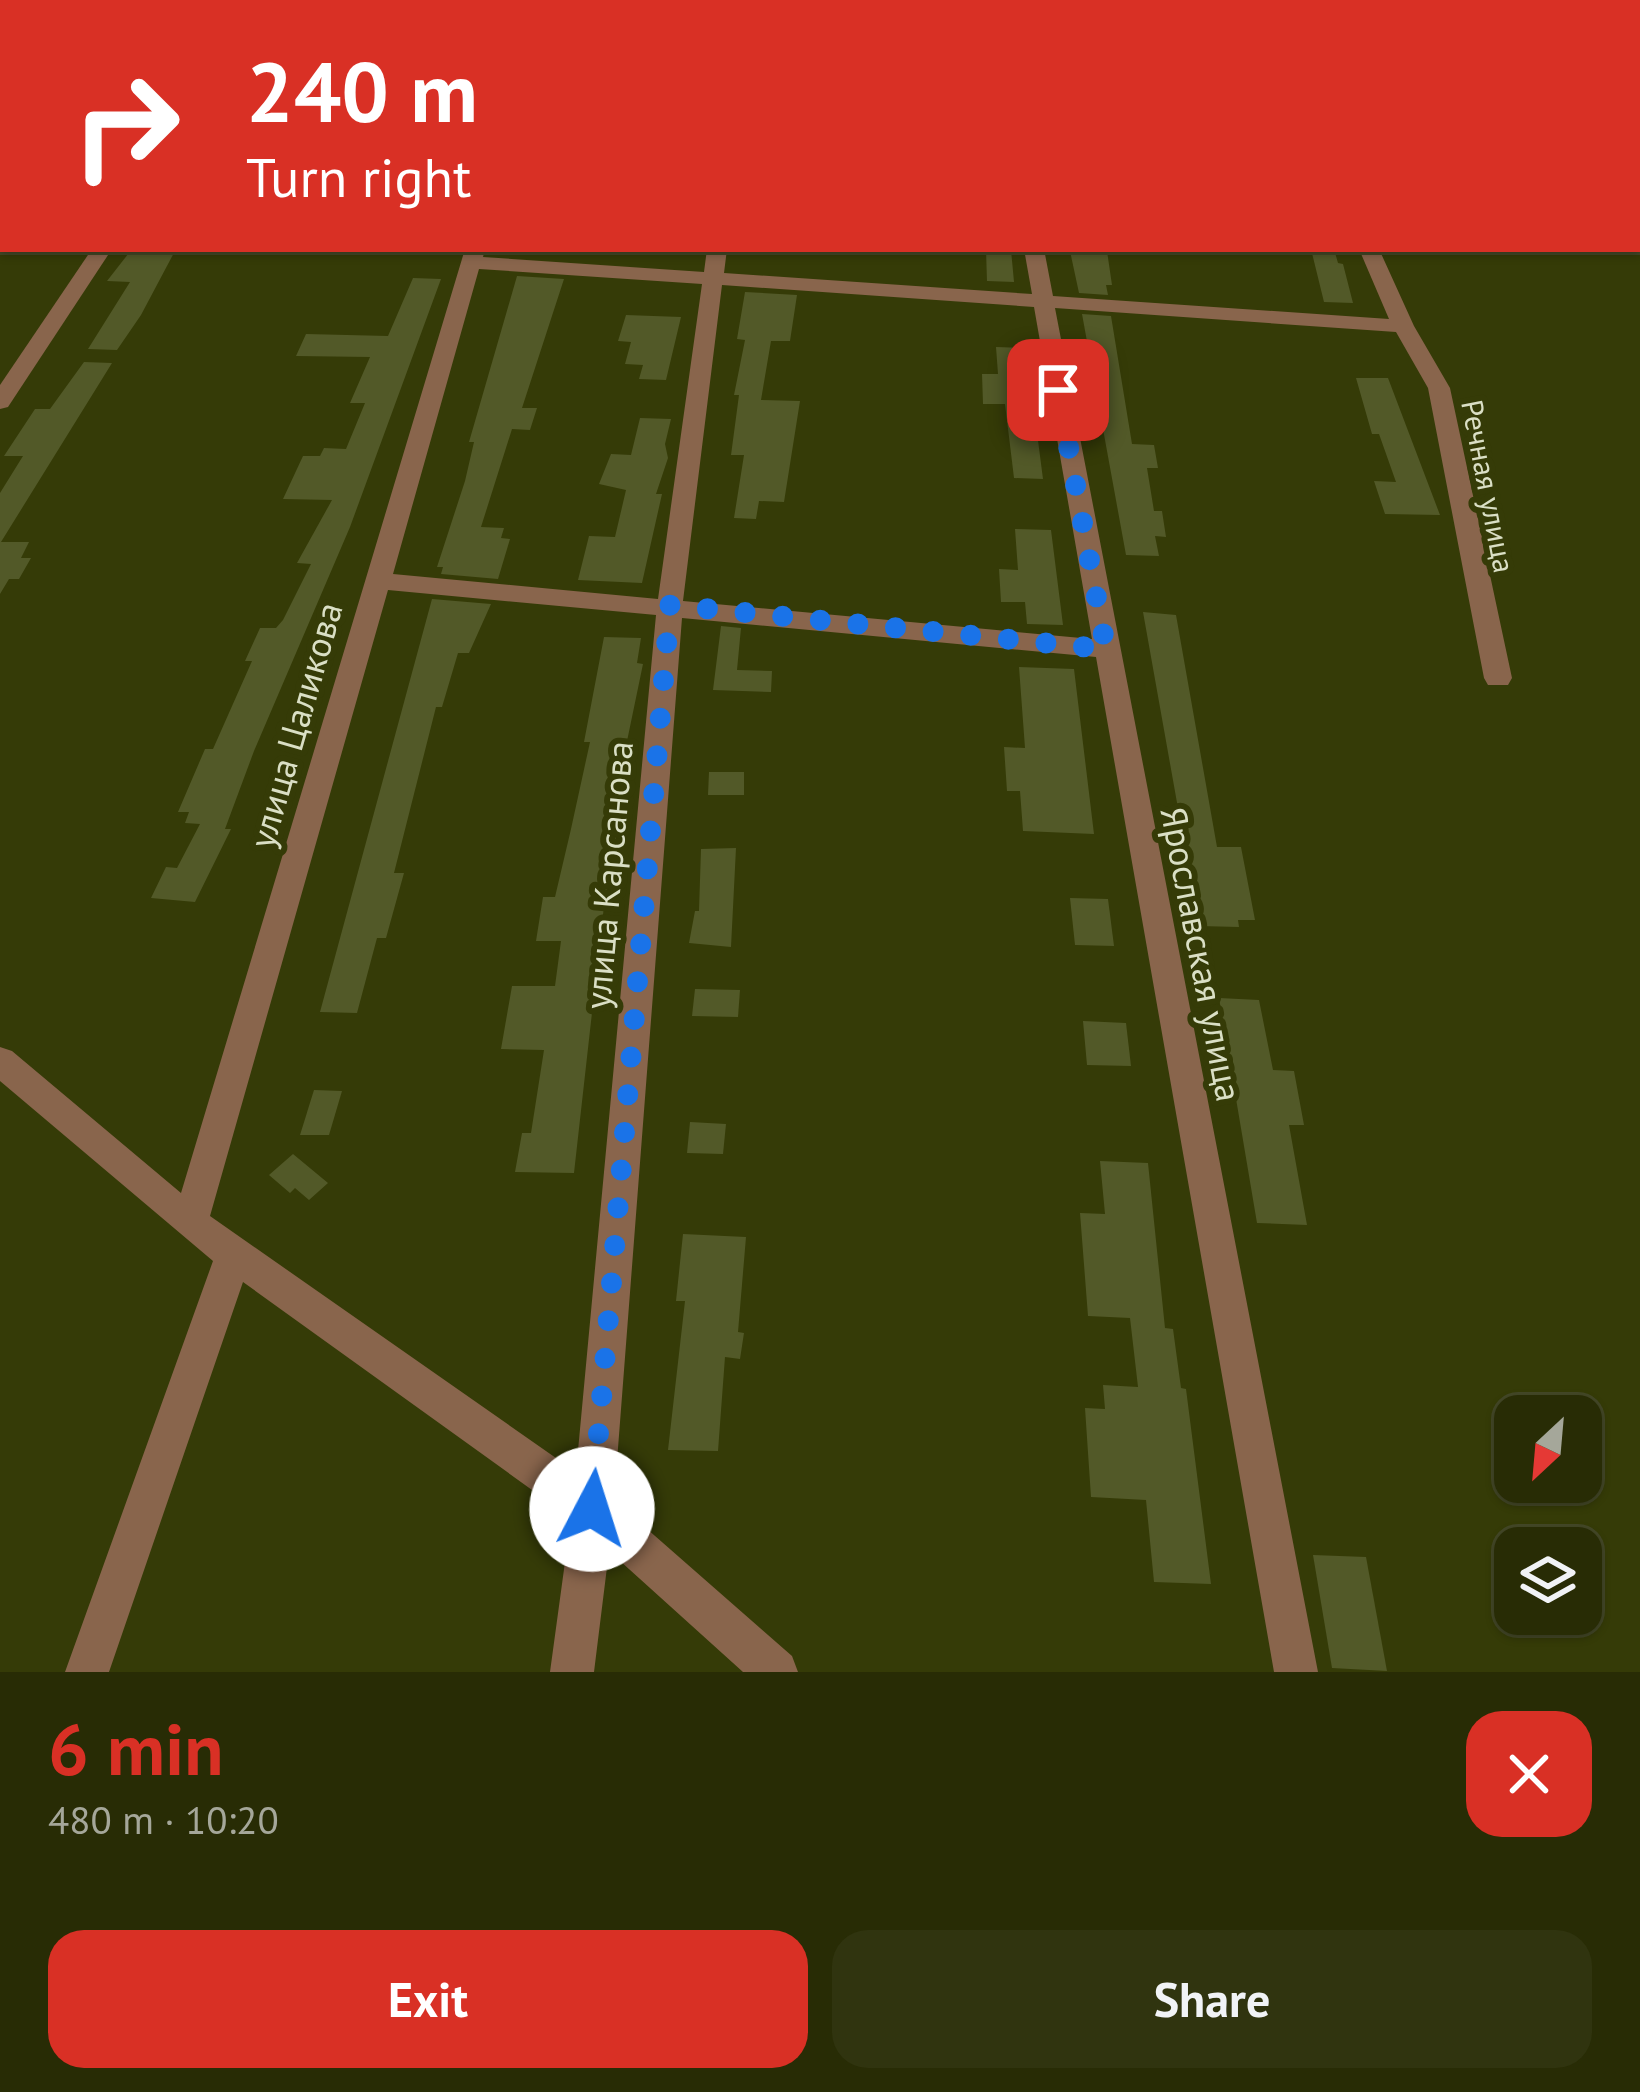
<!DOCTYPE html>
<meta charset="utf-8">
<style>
:root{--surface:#282c05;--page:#30340f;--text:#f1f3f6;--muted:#a5a79a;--line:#444827;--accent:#d93025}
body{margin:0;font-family:"PT Sans",sans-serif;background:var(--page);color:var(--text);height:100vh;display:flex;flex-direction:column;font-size:45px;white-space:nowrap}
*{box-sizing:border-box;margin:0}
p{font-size:39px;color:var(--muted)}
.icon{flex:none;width:66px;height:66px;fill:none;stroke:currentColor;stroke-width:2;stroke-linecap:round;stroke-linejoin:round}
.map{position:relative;height:1672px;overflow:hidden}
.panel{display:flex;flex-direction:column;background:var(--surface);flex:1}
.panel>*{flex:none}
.hud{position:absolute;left:0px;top:0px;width:1641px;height:252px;box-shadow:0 3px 9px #0004,0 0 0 3px var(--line);background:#d93025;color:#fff;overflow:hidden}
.needle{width:78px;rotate:206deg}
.fabs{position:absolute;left:1494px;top:1395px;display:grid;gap:24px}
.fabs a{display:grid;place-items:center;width:108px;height:108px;border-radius:24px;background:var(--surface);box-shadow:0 3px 9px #0004,0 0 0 3px var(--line);font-size:60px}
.pin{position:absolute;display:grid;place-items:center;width:102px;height:102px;color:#fff;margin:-51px;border-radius:24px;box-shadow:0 6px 18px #0006}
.me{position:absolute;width:132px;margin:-66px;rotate:5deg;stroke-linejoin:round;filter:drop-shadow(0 0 9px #0008)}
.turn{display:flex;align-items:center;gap:42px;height:252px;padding:0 48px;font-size:54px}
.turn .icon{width:156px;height:156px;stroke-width:2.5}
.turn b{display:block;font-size:84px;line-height:102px}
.round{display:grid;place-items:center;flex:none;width:126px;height:126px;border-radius:36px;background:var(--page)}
.head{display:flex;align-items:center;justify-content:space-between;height:204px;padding:0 48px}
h1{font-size:72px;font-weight:700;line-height:90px;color:var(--accent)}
.button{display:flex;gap:24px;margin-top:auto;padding:24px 48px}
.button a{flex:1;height:138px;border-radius:36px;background:var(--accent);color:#fff;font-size:48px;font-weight:700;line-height:138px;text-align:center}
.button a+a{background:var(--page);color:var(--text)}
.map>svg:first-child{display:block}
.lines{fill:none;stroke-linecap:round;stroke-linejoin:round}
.river{fill:#2d7b6a;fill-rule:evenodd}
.building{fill:#525928}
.minor{fill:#89654c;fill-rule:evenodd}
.route{stroke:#1a73e8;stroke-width:21;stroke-dasharray:0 37.8}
.labels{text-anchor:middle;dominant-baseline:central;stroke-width:12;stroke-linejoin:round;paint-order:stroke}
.far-street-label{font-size:30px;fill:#dadfc5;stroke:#353b07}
.street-label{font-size:36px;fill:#dadfc5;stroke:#353b07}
</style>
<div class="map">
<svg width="1640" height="1672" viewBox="0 0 1640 1672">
<rect width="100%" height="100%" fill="#353b07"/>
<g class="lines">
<g class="river">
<path d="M1542,0H1572L1574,3H1544Z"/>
<rect x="1638" y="45" width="2" height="18"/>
</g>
</g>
<g class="building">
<path d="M132,249H176L141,315L117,350L88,349L130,282L107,281Z"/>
<path d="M1311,249H1334L1338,263L1343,264L1353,303L1324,302Z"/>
<path d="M986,250H1011L1014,282L987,281Z"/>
<path d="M1070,251H1107L1112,285H1106L1108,295L1079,293Z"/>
<path d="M517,276L564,279L522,408H537L530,430L512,429L481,527L504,528L501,538L510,539L498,579L441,574L443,567H437L465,481L474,442H469Z"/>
<path d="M413,278L441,279L350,527L254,751L225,829H231L195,902L151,898L166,867L177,868L200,824L185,823L189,812H178L205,749H213L252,661H245L260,628H276L283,620L311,564L297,563L332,500L283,499L303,456H320L324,448L346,449L365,403H350L370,357L296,356L306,334L388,336Z"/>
<path d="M745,292L797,295L790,341H771L761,400L800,401L784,502L759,501L756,519L734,518L744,455H731L739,395H734L745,340L737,339Z"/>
<path d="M1082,314L1111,316L1132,444L1154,445L1158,468H1147L1154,511H1162L1166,537L1155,536L1159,556L1126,555Z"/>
<path d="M626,315L681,317L666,380L639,379L643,365L625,364L631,342L618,341Z"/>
<path d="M996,347L1026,348L1043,479L1014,478L1005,404H983L982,374H998Z"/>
<path d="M84,362L112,363L1,542H29L21,558H31L19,579H9L0,594V493L23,456H4L35,409H50Z"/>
<path d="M1356,378H1388L1440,515L1385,514L1374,481L1396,482L1379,434H1372Z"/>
<path d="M640,418L671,419L665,444L668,458L656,494H662L642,583L578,580L589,536L615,537L626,490L599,484L611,454L631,455Z"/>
<path d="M1015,529L1051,530L1063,625L1027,624L1025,602H1001L999,569L1018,570Z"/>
<path d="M432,599L491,604L469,653H458L442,707H436L394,873H404L386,938H377L357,1013L320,1012Z"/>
<path d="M1143,612L1176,615L1217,847H1241L1255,920H1238L1239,927L1199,926Z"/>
<path d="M721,626L741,628L737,670L772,671L771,692L713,690Z"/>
<path d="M604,637L641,638L637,663L643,664L620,775L627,776L605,897L574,1173L515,1172L522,1133H531L544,1050L501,1049L512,986H555L561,941H536L543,897H555L571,829L590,742H584Z"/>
<path d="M1019,667L1074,669L1094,834L1023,831L1020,791H1007L1004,747L1025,748Z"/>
<path d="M709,772H744V795H708Z"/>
<path d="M736,848L731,947L689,943L695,911H699L701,849Z"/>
<path d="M1070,898L1108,899L1114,946L1075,945Z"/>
<path d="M695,989L740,990L738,1017L692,1016Z"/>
<path d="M1219,998L1259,1000L1273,1070L1294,1071L1304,1125H1289L1307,1225L1257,1223Z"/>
<path d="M1083,1021L1126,1023L1131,1066L1087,1065Z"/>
<path d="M314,1090L342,1091L329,1135H300Z"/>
<path d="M690,1122L726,1124L723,1154L687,1153Z"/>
<path d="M293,1154L328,1183L309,1200L295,1188L290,1193L269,1175Z"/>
<path d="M1100,1161L1148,1163L1165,1328L1173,1329L1181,1388L1186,1389L1211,1584L1154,1582L1146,1500L1091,1497L1085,1408L1105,1409L1103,1385L1138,1387L1130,1318L1088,1316L1080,1213L1105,1214Z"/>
<path d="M683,1234L746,1237L738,1332L744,1333L740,1359L725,1357L718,1451L668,1450L685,1301H676Z"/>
<path d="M1313,1555L1366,1557L1387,1671L1332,1668Z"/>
</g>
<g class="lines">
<g class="minor">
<path d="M50,0H69L48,3Z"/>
<path d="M147,0H190L192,3H149Z"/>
<path d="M288,0H306L286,3Z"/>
<path d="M550,0H566L548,3Z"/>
<path d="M784,0H800L783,3Z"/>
<rect x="994" y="0" width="16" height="3"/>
<path d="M1197,0H1217L1219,3H1199Z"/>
<path d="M1229,0H1254L1256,3H1231Z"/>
<path d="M3,55V67L0,68V56Z"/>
<path d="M92,249H112L8,407L0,409V385Z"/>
<path d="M465,249H485L483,257L704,272L707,249H727L724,273L1032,294L1024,249H1044L1053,296L1389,319L1359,249H1379L1414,326L1450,388L1512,678L1508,685H1488L1484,678L1428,388L1396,332L1055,308L1318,1672H1274L1096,657L682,618L614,1500L792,1656L798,1672H743L609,1551L594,1672H550L571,1518L243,1282L109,1672H65L213,1261L0,1081V1047L12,1051L181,1193ZM479,269L702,284L658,599L393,574ZM722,285L1034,307L1092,639L683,601ZM388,590L656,615L576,1472L210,1216Z"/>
</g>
</g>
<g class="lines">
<path class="route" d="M592,1509L670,605L1106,649L1058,390"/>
</g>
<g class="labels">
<g class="far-street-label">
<text transform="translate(1489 486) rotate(79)">Речная улица</text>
</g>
<g class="street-label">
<text transform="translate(295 725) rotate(-74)">улица Цаликова</text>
<text transform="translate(608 875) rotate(-85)">улица Карсанова</text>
<text transform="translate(1202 954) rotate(79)">Ярославская улица</text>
</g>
</g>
</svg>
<div class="fabs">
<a><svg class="needle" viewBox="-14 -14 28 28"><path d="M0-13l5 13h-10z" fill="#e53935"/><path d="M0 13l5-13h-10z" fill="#a5a79a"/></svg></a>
<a><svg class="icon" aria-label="layers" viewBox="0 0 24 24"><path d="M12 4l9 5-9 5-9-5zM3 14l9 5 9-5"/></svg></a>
</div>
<div class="pin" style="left:1058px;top:390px;background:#d93025"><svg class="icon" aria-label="arrive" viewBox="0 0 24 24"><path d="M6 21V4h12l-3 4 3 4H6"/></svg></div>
<svg class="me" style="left:592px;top:1509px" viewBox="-20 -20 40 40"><circle r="19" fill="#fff"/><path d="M0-13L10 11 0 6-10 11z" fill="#1a73e8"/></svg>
<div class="hud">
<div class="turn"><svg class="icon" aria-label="right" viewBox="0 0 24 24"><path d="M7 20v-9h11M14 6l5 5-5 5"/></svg><div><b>240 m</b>Turn right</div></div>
</div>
</div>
<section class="panel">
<div class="head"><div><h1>6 min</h1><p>480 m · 10:20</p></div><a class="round" style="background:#d93025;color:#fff"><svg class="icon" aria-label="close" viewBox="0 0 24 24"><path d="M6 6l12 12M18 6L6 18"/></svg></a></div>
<div class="button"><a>Exit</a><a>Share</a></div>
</section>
